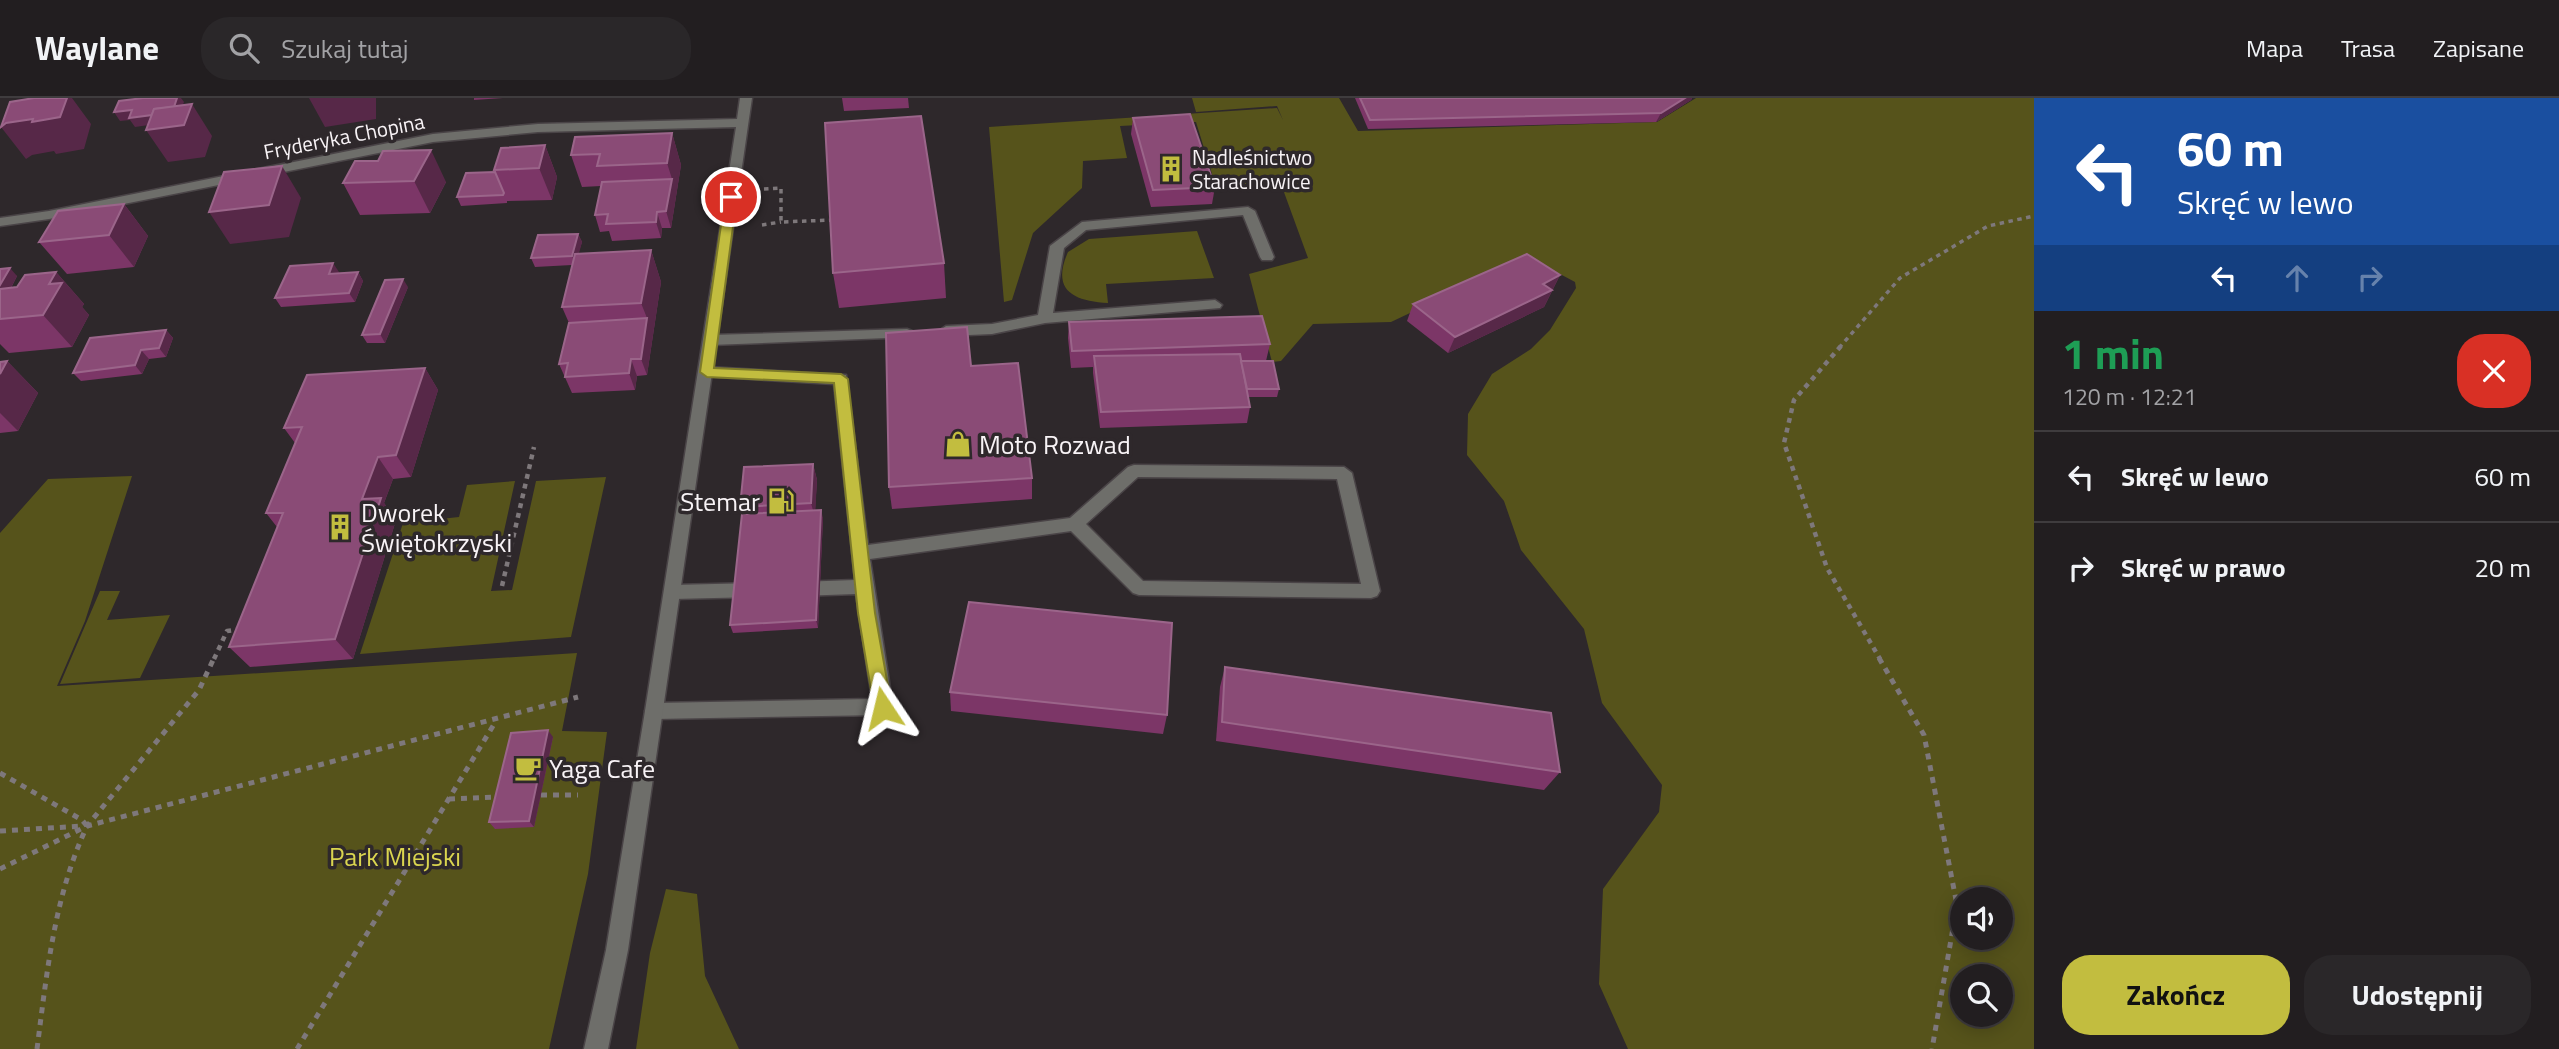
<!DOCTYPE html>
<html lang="pl">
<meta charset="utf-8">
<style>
:root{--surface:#221e20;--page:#2a2729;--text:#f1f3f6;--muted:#a2a2a5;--line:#3f3c3e;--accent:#c2bd3f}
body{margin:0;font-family:"Titillium Web",sans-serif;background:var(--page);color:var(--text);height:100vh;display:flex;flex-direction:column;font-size:26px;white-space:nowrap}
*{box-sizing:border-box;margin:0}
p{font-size:23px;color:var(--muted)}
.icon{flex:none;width:38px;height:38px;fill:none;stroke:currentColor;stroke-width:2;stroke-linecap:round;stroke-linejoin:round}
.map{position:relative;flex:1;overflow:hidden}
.details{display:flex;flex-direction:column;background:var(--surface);width:525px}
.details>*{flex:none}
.guide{background:#1a4fa0;color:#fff;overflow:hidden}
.buttons{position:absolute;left:1950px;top:789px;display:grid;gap:14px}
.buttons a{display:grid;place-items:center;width:63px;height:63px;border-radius:50%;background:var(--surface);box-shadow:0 4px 18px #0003,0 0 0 2px var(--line);font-size:35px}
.pin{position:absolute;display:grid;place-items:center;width:60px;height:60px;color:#fff;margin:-30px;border:4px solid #fff;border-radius:50%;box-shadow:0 2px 7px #0007}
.me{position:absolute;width:77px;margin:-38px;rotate:350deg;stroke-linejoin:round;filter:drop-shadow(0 0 5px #0008)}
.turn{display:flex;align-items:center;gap:24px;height:147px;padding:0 28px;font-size:32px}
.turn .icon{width:91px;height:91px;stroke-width:2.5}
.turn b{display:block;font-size:49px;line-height:60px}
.lanes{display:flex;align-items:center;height:66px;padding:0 28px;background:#0003;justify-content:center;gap:35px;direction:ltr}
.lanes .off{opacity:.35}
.round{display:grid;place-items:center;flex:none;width:74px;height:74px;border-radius:28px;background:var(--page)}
.headline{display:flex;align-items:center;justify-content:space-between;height:119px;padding:0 28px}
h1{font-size:42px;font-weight:700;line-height:52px;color:#1e9e55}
.action{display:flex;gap:14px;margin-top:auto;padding:14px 28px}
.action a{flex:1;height:80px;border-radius:28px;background:var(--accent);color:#111;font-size:28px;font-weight:700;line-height:80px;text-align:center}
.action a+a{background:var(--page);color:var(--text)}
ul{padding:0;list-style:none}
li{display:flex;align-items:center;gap:21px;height:91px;padding:0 28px;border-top:2px solid var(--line)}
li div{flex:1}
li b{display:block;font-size:26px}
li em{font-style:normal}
header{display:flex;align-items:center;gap:42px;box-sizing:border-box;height:98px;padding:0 35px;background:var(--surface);border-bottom:2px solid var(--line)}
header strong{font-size:33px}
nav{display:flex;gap:38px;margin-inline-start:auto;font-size:24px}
.search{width:490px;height:63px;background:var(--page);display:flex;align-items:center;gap:18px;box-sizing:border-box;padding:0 24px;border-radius:28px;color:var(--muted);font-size:26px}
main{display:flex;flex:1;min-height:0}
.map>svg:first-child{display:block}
.green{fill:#56531b;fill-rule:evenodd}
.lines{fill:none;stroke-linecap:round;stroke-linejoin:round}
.lane-casing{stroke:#4a4447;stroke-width:3}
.street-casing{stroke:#4a4447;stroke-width:3}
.path-far2{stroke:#7e787b;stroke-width:3.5;stroke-dasharray:4.5 4.5;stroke-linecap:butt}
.path-far1{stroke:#7e787b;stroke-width:4.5;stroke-dasharray:5 5;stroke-linecap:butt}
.path{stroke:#7e787b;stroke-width:5;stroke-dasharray:6 6;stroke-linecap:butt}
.lane{fill:#6e6e6a;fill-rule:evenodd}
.street{fill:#6e6e6a;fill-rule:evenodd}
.wall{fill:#7c3667}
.shaded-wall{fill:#572848}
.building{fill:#8a4b76;stroke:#9b658a;stroke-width:2}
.route{fill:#c2bd3f;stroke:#7e7b29;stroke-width:2}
.labels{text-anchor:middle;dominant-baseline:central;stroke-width:7;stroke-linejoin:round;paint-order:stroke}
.far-street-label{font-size:21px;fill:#f8f3f6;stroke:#2e282b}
.far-poi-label{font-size:21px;fill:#f8f3f6;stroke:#2e282b;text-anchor:start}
.poi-label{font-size:26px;fill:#f8f3f6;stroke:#2e282b;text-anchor:start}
.park-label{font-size:26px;fill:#dad54f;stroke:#2e282b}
</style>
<header>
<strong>Waylane</strong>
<div class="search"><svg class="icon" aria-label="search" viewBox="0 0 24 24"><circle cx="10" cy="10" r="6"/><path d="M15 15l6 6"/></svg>Szukaj tutaj</div>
<nav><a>Mapa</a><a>Trasa</a><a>Zapisane</a></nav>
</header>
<main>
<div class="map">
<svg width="2034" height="951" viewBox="0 0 2034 951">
<rect width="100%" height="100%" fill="#2e282b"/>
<g class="green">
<path d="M1192,0H1339L1358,33L1657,24L1696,0H2034V951H1628L1599,886L1603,791L1659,714L1662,687L1602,605L1584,531L1521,452L1504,403L1467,357L1468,316L1492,276L1531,251L1550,232L1576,190L1575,184L1528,159L1391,224L1313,226L1281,263L1272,264L1249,176L1308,160L1281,86L1216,89L1196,24L1120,28L1127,60L1083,63L1082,90L1033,135L1012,202L1004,204L989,29L1277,10L1283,22L1277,8L1196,14ZM1962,802H2000V840H1962ZM1962,878H2000V917H1962Z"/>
<path d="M1197,133L1214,180L1106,186L1108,205C1073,203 1051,192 1068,154L1089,141Z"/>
<path d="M132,378L85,523L57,588L577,555L562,633L607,634L588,776L549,951H0V435L48,381Z"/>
<path d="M606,379L571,539L360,556L403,425L459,419L467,387L515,383L491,493L512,492L536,383Z"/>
<path d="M100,493H120L107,522L170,517L140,580L60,586Z"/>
<path d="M666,791L697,796L705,878L739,951H636L650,855Z"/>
</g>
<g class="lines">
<g class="lane-casing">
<g id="lane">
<path d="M1248,109L1255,113L1274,159L1272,162H1262L1260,159L1243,117L1086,132L1064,150L1053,215L1215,202L1222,207L1220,210L1045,225L992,236L946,238L939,233L946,228L992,226L1038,217L1050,148L1082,124Z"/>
<path d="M907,231L912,233L914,236L912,239L711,247L704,242L711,237Z"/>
<path d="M707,269L846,277L868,447L1070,420L1128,369L1134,367L1344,369L1352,375L1380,493L1377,498L1371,500L1139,497L1133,495L1071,433L870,461L893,609L890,615L883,617L655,621L648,619L645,613L648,607L655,605L872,601L856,496L798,498L792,496L789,491L792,486L798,484L855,482L834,286L702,278L699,274L702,270ZM1138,379L1337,381L1361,486L1143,483L1086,426Z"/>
<path d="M756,485L762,487L765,492L762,497L756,499L673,501L667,499L664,494L667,489L673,487Z"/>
</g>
</g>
<g class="street-casing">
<path id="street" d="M740,0H752L628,852L608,951H584L606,852L645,613L736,29L538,34L433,44L49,121L0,128V120L49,113L433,36L538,26L737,21Z"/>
</g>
<g class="path-far2">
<path d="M764,91L781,90V124L833,122"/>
<path d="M762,127L781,124"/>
<path d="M1839,250L1900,180L1988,128L2034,118"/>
</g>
<g class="path-far1">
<path d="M1841,248L1794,302L1784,345L1827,470L1880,561"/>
<path d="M502,488L534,349"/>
<path d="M214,561L227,533L241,531"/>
</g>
<g class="path">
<path d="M1879,560L1924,637L1957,807L1932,951"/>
<path d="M0,675L82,722L87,728"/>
<path d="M541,697H578"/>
<path d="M449,701L500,699"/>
<path d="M0,733L83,728"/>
<path d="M0,771L87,728L578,599"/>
<path d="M37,951C47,874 54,799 87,728L199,592L214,560"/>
<path d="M297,951L496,623"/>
</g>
<use href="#lane" class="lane"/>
<use href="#street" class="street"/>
</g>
<g class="wall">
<path d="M474,0H503L474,2Z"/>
<path d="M842,0H908L909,10L844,13Z"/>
<path d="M1355,0H1692L1691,2L1656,24L1368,31Z"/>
<path d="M1133,20L1215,89L1212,106L1151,109L1131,36Z"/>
<path d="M672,35L681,67L671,130H662L661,140L612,143L609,133L600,134L595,117L601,88L582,89L571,57Z"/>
<path d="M545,47L557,79L552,102L507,103V105L461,108L457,99L495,74L494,72Z"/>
<path d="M355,63L446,84L430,115L360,117L343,85Z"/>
<path d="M124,106L148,138L134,169L67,176L39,144Z"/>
<path d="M578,136L582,144L578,156L651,152L661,184L647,277L637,278L635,292L572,295L559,266L569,225L562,209L572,167L535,169L531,160Z"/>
<path d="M944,165L946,200L839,210L833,175Z"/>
<path d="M0,171L17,178L11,190L17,189L56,174L84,206L82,209L89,217L72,249L9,255L0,246Z"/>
<path d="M339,174L338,175L358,174L363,183L355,204L281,209L275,200Z"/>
<path d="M1560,177L1544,209L1448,255L1407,223L1413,206Z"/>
<path d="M408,189L385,245H367L362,237Z"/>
<path d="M1069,224L1270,246L1266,263H1246L1279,291L1277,299H1248L1250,309L1247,325L1100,330L1093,275V269L1071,270L1068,240Z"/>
<path d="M166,232L173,240L166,259L149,261L142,276L81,283L73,275Z"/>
<path d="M7,263L38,295L18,333L0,335V264Z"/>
<path d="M971,268L1032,380V401L892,411L889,389Z"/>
<path d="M425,270L438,292L411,379L393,381L384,405L396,422L353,561L250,569L229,549L277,429L266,415L295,345L284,330Z"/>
<path d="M813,366L817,382L815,412L823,420L818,530L733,535L730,527L742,416L740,409Z"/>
<path d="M1225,569L1560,674L1544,692L1216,643L1220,589Z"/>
<path d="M950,594L1167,617L1163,636L951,613Z"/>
<path d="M553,639L534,729L495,731L489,724Z"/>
</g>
<g class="shaded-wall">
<path d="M67,0H72L91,26L84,51L56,56L54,53L32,57L26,61L1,29L6,25L33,21Z"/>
<path d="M177,0H181L184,4L177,23L135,29L130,22L120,23L114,14L132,12Z"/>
<path d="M309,0H376V21L325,29Z"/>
<path d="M1685,0H1692L1691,2L1656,24L1661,15Z"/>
<path d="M192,6L212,38L205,59L168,64L146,32Z"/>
<path d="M672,35L681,67L671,130L666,113L672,81L667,65Z"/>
<path d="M545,47L557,79L552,102L539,70Z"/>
<path d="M431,52L446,84L430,115L414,83Z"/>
<path d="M282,68L301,100L289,139L230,146L209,114Z"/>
<path d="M124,106L148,138L134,169L109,137Z"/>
<path d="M657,114L662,130L661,140L656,124Z"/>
<path d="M578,136L582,144L576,167L572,158Z"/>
<path d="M651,152L661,184L647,277L641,261L647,220L641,205Z"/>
<path d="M333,165L339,174L334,184L329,176Z"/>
<path d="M10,170L17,178L0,211V187Z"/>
<path d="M56,174L84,206L82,209L89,217L72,249L43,217L49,186Z"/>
<path d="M358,174L363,183L355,204L349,195Z"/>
<path d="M1560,177L1544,209L1448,255L1455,239L1543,186Z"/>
<path d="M403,181L408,189L385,245L380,236Z"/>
<path d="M166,232L173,240L166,259L159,250Z"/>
<path d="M141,252L149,261L142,276L135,267Z"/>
<path d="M631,261L637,278L635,292L629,275Z"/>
<path d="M7,263L38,295L18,333L0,315V276Z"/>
<path d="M425,270L438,292L411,379L396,357Z"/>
<path d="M378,359L393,381L384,405L396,422L353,561L335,541L362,401Z"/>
<path d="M813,366L817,382L815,420L811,405Z"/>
<path d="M821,412L823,420L818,530L816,522Z"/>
<path d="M548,632L553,639L534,729L529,723Z"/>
</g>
<g class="building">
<path d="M34,0H67L60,19L32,24L33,21L6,25L1,29L10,4Z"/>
<path d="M143,0H177L174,9L154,11L152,17L129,20L132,12L114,14L119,3Z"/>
<path d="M1360,0H1685L1661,15L1370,22Z"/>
<path d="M192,6L184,27L146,32L154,11Z"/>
<path d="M1190,16L1215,89L1153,92L1133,20Z"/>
<path d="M921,18L944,165L833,175L825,25Z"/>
<path d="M672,35L667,65L597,68L600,56L571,57L575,39Z"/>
<path d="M545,47L539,70L494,72L501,50Z"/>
<path d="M431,52L414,83L343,85L355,63H378L383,53Z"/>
<path d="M282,68L269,107L209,114L224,74Z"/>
<path d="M495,74L504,95L503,97L457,99L466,75Z"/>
<path d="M672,81L666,113L657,114L656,124L606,126L608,116L595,117L602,84Z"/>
<path d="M124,106L109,137L39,144L58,113Z"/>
<path d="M578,136L572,158L531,160L538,137Z"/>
<path d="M651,152L641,205L562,209L575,156Z"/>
<path d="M1527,156L1560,177L1543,186L1552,192L1455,239L1413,206Z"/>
<path d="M333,165L329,176L358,174L349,195L275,200L290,168Z"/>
<path d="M10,170L0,187V171Z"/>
<path d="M56,174L49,186L62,185L43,217L0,221V191L17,189L25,177Z"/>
<path d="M403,181L380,236L362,237L385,182Z"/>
<path d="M1262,218L1270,246L1072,253L1069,224Z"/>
<path d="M647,220L641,261H631L629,275L565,279L568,265L559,266L569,225Z"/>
<path d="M967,229L971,268L1018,265L1032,380L889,389L886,235Z"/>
<path d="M166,232L159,250L141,252L135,267L73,275L90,240Z"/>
<path d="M1240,256L1250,309L1101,314L1094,258Z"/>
<path d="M7,263L0,276V264Z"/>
<path d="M1241,263H1273L1279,291H1247Z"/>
<path d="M425,270L396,357L378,359L362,401L381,400L335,541L229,549L283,415H266L302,329L284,330L307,277Z"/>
<path d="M813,366L811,405L740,409L744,369Z"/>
<path d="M821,412L816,522L730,527L742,416Z"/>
<path d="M969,504L1172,525L1167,617L950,594Z"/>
<path d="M1225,569L1551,615L1560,674L1222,624Z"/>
<path d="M548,632L529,723L489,724L511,635Z"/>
</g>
<path class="route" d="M731,96L737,99L714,270L841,276L848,281L875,515L892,610L889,615L883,617L877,615L874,610L858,515L834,285L707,279L700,274L725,99Z"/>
<defs>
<g id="building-bare" transform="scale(2.1)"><path d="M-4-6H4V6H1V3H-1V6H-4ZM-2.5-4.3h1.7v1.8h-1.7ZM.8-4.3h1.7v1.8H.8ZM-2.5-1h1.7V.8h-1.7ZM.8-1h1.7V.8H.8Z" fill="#c2bd3f" stroke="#2e282b" stroke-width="2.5" paint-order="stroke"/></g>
<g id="shop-bare" transform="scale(2.1)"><path d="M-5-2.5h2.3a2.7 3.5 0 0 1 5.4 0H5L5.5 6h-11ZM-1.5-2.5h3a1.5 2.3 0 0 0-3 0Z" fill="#c2bd3f" stroke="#2e282b" stroke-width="2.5" paint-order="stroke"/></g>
<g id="fuel-bare" transform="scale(2.1)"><path d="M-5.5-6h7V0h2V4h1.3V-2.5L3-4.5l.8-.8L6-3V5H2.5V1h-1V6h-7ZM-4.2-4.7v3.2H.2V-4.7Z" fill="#c2bd3f" stroke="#2e282b" stroke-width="2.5" paint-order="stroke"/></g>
<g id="cafe-bare" transform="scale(2.1)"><path d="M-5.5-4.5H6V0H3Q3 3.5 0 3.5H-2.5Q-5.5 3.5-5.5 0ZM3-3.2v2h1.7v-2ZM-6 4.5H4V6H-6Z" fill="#c2bd3f" stroke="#2e282b" stroke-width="2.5" paint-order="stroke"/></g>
</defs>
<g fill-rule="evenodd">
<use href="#building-bare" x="1171" y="71"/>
<use href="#shop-bare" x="958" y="346"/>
<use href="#fuel-bare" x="781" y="403"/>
<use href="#building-bare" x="340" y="429"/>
<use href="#cafe-bare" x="528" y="670"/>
</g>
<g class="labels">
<g class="far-street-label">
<text transform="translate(344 38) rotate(-11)">Fryderyka Chopina</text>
</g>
<g class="far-poi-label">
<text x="1192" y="59">Nadleśnictwo<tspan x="1192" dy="24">Starachowice</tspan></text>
</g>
<g class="poi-label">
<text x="979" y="346">Moto Rozwad</text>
<text x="760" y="403" text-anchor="end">Stemar</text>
<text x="361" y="414">Dworek<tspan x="361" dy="30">Świętokrzyski</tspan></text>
<text x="549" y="670">Yaga Cafe</text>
</g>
<g class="park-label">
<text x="395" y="758">Park Miejski</text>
</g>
</g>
</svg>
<div class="buttons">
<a><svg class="icon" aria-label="sound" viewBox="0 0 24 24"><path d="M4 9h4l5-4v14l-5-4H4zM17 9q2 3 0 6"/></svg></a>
<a><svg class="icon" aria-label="search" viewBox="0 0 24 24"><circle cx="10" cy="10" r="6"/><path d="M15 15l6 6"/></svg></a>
</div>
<div class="pin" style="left:731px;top:99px;background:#d93025"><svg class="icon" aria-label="arrive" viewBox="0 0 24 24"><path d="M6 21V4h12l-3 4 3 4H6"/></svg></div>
<svg class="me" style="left:883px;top:610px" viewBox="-20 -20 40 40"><path d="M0-17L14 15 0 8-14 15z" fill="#c2bd3f" stroke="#fff" stroke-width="4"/></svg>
</div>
<section class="details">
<div class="guide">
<div class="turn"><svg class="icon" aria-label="left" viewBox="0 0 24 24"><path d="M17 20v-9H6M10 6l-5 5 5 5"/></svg><div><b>60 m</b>Skręć w lewo</div></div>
<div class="lanes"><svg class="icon" aria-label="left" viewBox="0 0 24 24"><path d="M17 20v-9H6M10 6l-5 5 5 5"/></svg><svg class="icon off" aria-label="ahead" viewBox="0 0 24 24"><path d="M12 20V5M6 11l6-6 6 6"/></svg><svg class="icon off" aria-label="right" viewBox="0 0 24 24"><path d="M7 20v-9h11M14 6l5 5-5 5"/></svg></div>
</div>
<div class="headline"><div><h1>1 min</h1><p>120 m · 12:21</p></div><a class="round" style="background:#d93025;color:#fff"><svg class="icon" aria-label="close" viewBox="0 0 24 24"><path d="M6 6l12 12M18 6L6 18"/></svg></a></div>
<ul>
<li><svg class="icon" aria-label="left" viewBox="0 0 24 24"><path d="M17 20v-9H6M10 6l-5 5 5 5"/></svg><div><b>Skręć w lewo</b></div><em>60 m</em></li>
<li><svg class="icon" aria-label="right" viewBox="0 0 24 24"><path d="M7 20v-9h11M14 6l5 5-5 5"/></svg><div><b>Skręć w prawo</b></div><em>20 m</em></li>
</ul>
<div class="action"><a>Zakończ</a><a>Udostępnij</a></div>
</section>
</main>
